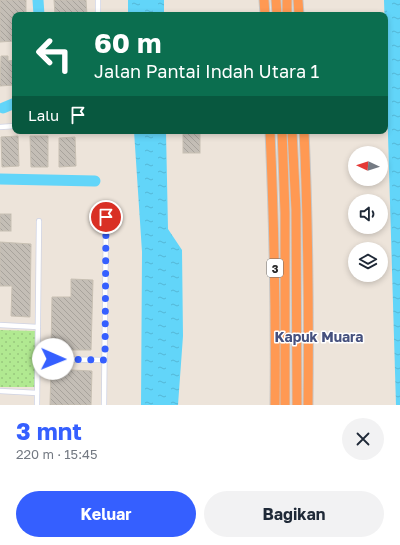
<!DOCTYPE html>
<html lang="id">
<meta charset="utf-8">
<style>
:root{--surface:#fff;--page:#f2f2f3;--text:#1f2937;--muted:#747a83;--accent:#355fff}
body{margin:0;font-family:"Golos Text",sans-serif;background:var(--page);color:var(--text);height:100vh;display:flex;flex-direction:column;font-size:15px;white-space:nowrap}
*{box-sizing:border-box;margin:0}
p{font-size:13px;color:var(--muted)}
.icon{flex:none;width:22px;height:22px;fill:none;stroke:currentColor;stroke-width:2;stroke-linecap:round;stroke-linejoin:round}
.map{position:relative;height:405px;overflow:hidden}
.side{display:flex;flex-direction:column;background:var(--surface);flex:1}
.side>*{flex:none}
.top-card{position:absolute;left:12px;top:12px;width:376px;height:122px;border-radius:8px;box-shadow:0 2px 6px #0003;background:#0b6e4f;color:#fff;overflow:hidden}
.needle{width:26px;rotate:274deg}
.tools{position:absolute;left:348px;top:146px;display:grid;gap:8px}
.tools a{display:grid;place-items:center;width:40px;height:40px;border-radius:50%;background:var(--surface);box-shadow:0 2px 6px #0003;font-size:20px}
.pin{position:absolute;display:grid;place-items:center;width:34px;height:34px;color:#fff;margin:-17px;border:2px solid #fff;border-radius:50%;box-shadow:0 1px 4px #0007}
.me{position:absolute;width:44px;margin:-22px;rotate:91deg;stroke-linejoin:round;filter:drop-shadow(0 0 3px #0008)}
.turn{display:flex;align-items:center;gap:14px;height:84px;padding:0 16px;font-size:18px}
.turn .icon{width:52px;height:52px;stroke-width:2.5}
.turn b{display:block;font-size:28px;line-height:34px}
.then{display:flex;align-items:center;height:38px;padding:0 16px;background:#0003;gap:8px;font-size:15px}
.round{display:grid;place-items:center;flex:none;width:42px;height:42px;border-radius:21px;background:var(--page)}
.headline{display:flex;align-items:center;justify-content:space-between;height:68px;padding:0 16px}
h1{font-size:24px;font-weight:700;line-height:30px;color:var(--accent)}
.button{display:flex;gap:8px;margin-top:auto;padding:8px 16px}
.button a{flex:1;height:46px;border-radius:24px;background:var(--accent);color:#fff;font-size:16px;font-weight:700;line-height:46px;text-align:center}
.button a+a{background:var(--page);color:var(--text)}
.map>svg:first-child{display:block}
.green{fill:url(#green-dots)}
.water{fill:url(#water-ripples)}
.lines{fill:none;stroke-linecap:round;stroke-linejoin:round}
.river{stroke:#62d5f9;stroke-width:11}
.building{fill:url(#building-back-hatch);stroke:#c8c0b3}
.street-casing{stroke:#cfd3e4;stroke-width:6}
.highway-casing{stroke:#c7c7c7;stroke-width:11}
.street{stroke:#fff;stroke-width:4.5}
.highway{stroke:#ff9953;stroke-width:9}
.route{stroke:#355fff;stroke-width:7;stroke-dasharray:0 12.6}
.labels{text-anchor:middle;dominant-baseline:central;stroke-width:3;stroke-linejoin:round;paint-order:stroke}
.shield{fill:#fff;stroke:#696969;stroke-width:1}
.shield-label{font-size:11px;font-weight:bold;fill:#292929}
.quarter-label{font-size:14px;font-weight:bold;fill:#46517e;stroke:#fff}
</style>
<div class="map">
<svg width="400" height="405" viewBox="0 0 400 405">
<defs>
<pattern id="green-dots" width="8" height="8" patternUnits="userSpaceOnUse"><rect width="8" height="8" fill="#b1e991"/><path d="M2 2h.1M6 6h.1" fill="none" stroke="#98c87d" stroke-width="1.8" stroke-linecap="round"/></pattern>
<pattern id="water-ripples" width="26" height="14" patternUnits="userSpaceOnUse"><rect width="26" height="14" fill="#62d5f9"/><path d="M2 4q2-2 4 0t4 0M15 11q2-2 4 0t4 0" fill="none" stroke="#55b7d5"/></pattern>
<pattern id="building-back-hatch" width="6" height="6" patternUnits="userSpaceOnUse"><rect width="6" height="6" fill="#c4beb6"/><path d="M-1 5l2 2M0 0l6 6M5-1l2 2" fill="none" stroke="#a8a39c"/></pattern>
</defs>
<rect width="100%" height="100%" fill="#ede4da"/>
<path class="green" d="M0,330L37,331L36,387H0Z"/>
<g class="water">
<rect x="128" y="0" width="36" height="15"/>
<path d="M384,0H400V405H396Z"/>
<path d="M134,131H166L168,229L182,250L183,336L178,405H141L142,252Z"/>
</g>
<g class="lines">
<g class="river">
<path d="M38,0L39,15"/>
<path d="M3,108L15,103"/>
<path d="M0,179L95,181"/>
</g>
</g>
<g class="building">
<path d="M0,0H26V15H15V41L0,42Z"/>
<path d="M54,0H86L87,15H55Z"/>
<path d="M1,56H8V61L15,60V85L0,86Z"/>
<rect x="183" y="132" width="17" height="21"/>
<path d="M18,136L19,166L2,167L1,137Z"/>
<path d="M30,136H48V167H31Z"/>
<path d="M75,137L76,166L59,167V138Z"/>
<rect x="0" y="214" width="11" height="17"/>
<path d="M0,242L31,244L30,317L11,316L12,286H0Z"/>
<path d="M71,279L93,280L91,350H51L52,297H71Z"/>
<path d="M51,369L92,371L91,405H50Z"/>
</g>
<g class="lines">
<g class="street-casing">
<g id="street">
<path d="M98,0V15"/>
<path d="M0,127L15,126"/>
<path d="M0,325L38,327"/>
<path d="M37,359L105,360"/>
<path d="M0,391L37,393"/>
<path d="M37,405L39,221"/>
<path d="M104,405L106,217"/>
</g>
</g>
<g class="highway-casing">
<g id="highway">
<path d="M264,0L265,15"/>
<path d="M276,0L277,15"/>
<path d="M287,0V15"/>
<path d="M298,0L299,15"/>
<path d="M270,131C274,222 276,314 275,405"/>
<path d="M282,131L285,213V405"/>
<path d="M292,131L296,210L297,405"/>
<path d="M304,131C308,222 309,314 308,405"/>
</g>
</g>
<use href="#street" class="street"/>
<use href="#highway" class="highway"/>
</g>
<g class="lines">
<path class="route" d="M53,359L105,360L106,217"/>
</g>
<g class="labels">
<rect class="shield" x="267" y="259" width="16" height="18" rx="3"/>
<g class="shield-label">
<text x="275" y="268">3</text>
</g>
<g class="quarter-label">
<text x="319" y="336">Kapuk Muara</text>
</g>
</g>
</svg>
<div class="tools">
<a><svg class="needle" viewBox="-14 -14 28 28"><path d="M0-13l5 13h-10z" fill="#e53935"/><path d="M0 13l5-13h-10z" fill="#747a83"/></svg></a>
<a><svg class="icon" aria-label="sound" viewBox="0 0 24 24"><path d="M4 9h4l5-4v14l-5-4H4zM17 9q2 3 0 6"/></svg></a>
<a><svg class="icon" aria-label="layers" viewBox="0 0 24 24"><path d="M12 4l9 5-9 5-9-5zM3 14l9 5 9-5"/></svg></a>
</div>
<div class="pin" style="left:106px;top:217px;background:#d93025"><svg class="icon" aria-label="arrive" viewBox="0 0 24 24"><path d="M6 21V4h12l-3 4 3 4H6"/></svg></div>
<svg class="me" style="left:53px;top:359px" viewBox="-20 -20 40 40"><circle r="19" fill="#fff"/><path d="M0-13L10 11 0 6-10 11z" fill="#355fff"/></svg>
<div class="top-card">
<div class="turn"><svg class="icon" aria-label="left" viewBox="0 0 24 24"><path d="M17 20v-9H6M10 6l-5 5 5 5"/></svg><div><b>60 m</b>Jalan Pantai Indah Utara 1</div></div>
<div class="then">Lalu<svg class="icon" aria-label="arrive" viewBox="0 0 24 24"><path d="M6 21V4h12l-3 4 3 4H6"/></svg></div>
</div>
</div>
<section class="side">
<div class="headline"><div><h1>3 mnt</h1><p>220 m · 15:45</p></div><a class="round"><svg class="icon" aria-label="close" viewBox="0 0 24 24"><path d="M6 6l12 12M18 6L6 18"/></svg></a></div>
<div class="button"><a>Keluar</a><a>Bagikan</a></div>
</section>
